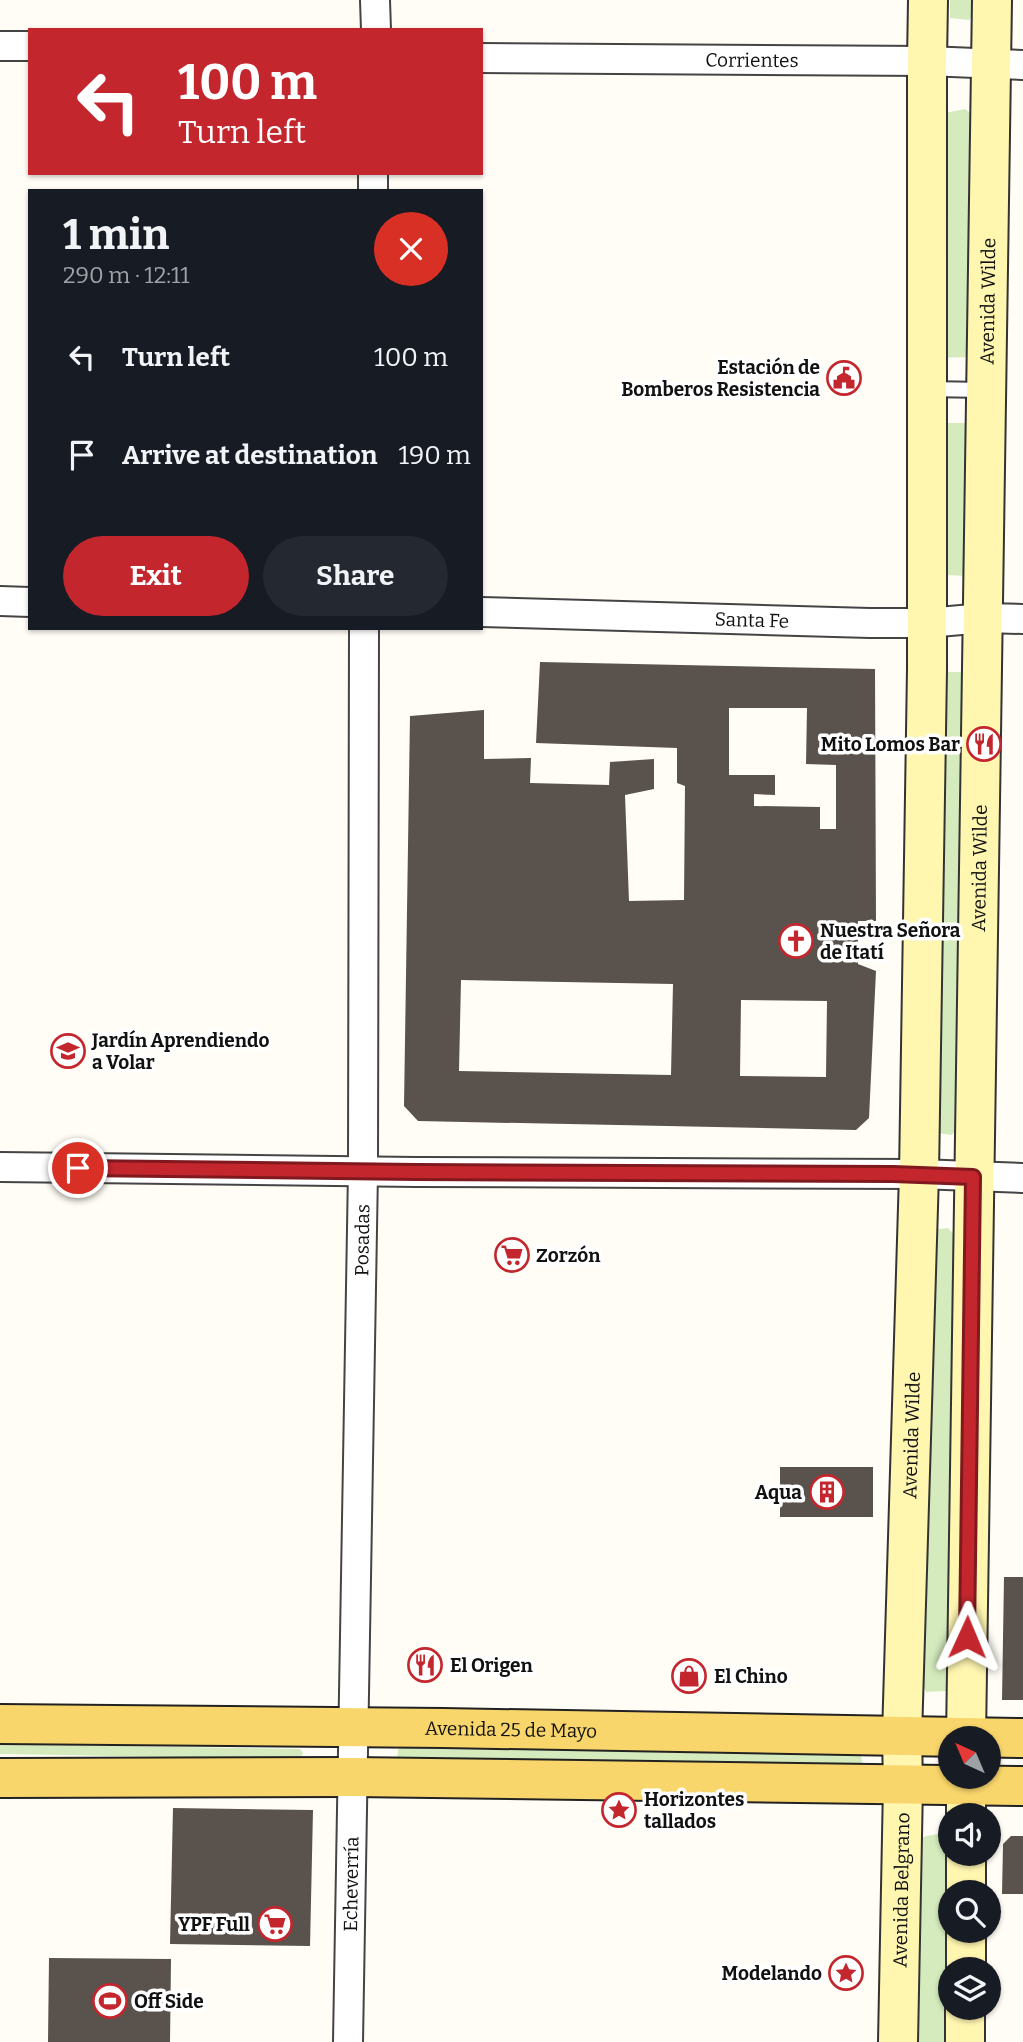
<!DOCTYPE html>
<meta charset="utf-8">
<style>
:root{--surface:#171b24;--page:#242831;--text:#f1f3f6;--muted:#9ea1a6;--accent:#c4262e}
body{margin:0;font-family:Bitter,serif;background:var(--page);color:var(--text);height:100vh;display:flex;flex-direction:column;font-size:26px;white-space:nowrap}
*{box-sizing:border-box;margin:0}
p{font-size:23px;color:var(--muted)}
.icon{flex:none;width:38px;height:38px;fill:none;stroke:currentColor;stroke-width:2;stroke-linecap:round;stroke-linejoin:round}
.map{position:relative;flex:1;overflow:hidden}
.sheet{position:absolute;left:28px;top:189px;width:455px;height:441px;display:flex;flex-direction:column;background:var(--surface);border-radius:0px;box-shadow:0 2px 5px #0004}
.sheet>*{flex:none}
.guide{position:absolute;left:28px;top:28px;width:455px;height:147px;border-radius:0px;box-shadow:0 2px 5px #0004;background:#c4262e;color:#fff;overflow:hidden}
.needle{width:46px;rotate:316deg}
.controls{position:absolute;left:938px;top:1726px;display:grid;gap:14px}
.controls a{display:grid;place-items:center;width:63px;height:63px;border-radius:50%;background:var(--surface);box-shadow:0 2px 5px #0004;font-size:35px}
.pin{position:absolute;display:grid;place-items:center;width:60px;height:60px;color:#fff;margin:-30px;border:4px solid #fff;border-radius:50%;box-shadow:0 2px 7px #0007}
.me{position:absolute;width:77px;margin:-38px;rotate:1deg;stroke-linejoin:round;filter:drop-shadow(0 0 5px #0008)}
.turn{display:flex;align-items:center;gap:24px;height:147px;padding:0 35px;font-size:32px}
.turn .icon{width:91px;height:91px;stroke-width:2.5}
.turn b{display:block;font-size:49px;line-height:60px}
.round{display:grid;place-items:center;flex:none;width:74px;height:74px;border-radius:37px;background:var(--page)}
.overview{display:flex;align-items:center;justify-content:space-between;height:119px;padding:0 35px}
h1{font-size:42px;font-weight:700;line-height:52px}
.button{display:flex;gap:14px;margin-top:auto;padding:14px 35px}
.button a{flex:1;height:80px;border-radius:42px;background:var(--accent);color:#fff;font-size:28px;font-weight:700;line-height:80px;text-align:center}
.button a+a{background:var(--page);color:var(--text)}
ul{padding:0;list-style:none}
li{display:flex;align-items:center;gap:21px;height:98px;padding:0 35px}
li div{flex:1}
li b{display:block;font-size:26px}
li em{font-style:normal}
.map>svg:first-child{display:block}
.green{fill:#d5ebbd}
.building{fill:#5a524d;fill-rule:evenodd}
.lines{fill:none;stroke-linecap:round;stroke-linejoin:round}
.service-casing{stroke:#444;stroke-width:18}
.minor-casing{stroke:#444;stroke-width:32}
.secondary-casing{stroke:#333;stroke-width:42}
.primary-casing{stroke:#222;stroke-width:42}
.service{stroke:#fff;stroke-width:14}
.minor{stroke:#fff;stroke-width:28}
.secondary{stroke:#fff6b0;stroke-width:38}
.primary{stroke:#f9d66b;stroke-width:38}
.route-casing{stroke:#7f191e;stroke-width:18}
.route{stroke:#c4262e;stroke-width:12}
.labels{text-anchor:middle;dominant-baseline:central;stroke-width:7;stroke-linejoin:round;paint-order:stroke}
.street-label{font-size:19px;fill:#111;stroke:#fff}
.poi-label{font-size:19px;font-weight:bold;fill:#111;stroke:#fff;text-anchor:start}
</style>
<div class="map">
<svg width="1023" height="2042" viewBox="0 0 1023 2042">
<rect width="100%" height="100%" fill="#fffdf5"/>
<g class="green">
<path d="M950,0H974V14L969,20L950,18Z"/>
<path d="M965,109L977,118L974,357L931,358L945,113Z"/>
<path d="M940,423H976L965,576L947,575L936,570Z"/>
<path d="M940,672H962L969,679L961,1128L951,1135L938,1133Z"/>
<path d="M948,1228L957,1238L952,1677L947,1691L926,1692L921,1681L931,1230Z"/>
<path d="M0,1744L300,1749L303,1753L300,1759L0,1754Z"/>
<path d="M399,1744L861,1755L863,1767L397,1758Z"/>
<path d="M938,1834L950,1844L947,2042H912L915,1842L926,1836Z"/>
</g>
<g class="building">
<path d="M540,662L875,669L876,921H858V964L876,971L869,1118L856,1130L418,1121L404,1106L410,716L484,710V759L531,758L530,783L609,785L610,762L654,759V789L625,795L629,901L684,900L685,786L677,783V748L536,743ZM729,708H807L806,764L836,765V829H820V807L754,806V794L775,795V775H729ZM461,980L673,984L671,1075L459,1071ZM741,1000L827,1001L826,1077L740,1076Z"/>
<rect x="780" y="1467" width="93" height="50"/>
<path d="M1004,1577H1023V1700H1002Z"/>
<path d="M173,1808L313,1810L310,1946L170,1944Z"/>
<path d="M1011,1836H1023V1894H1002L1003,1844Z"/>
<path d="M49,1958L171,1959L170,2042H48Z"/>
</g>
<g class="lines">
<g class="service-casing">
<path id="service" d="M928,389L984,390"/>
</g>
<g class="minor-casing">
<g id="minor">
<path d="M375,0L376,30"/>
<path d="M0,46H30"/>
<path id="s1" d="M481,58L927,61L1023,65"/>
<path d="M373,191V173"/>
<path d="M0,601L30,602"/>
<path id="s2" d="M481,612L870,623H927L984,618L1023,619"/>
<path d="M0,1167L416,1172L919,1174L1023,1178"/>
<path id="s3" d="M348,2042L363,1171L364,628"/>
</g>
</g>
<g class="secondary-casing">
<g id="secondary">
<path id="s4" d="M966,1738L992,0"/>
<path d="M966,1776V1815"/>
<path d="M966,1892V1853"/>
<path d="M966,1969V1930"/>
<path id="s5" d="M898,2042L903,1785L902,1736L919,1174L927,669V61L928,0"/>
<path d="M965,2042V2007"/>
</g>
</g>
<g class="primary-casing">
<g id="primary">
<path id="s6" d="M0,1724L443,1728L1023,1738"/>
<path d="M0,1778L353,1777L1023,1786"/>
</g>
</g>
<use href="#service" class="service"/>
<use href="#minor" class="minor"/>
<use href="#secondary" class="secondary"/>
<use href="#primary" class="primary"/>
</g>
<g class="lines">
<g class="route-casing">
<path id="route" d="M78,1168L416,1172L893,1174L973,1177L967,1637"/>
</g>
<use href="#route" class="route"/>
</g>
<defs>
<g id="civic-ring" transform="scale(1.75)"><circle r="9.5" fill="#fff" stroke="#c4262e" stroke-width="1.5"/><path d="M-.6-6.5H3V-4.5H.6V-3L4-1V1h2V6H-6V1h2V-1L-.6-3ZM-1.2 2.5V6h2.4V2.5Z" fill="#c4262e"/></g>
<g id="restaurant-ring" transform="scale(1.75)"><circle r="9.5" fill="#fff" stroke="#c4262e" stroke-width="1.5"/><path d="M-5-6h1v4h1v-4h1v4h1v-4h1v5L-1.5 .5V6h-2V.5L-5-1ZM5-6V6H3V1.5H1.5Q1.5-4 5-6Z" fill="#c4262e"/></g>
<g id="church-ring" transform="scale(1.75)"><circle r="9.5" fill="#fff" stroke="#c4262e" stroke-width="1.5"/><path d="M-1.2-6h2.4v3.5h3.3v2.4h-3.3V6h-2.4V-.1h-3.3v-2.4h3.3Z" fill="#c4262e"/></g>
<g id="school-ring" transform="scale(1.75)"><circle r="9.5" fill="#fff" stroke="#c4262e" stroke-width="1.5"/><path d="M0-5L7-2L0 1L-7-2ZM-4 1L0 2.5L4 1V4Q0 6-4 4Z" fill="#c4262e"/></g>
<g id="supermarket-ring" transform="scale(1.75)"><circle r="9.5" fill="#fff" stroke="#c4262e" stroke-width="1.5"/><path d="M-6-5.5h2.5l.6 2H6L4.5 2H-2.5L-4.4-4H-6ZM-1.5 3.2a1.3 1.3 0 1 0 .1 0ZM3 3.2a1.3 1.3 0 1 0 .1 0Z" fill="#c4262e"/></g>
<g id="building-ring" transform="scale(1.75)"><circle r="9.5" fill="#fff" stroke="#c4262e" stroke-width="1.5"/><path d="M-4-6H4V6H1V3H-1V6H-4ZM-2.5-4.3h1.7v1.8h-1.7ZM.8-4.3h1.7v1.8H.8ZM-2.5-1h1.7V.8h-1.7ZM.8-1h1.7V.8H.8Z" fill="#c4262e"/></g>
<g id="shop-ring" transform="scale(1.75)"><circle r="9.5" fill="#fff" stroke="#c4262e" stroke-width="1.5"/><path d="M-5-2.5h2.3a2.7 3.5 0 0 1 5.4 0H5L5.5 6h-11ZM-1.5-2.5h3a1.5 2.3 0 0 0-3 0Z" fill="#c4262e"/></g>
<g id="sight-ring" transform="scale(1.75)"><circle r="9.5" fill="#fff" stroke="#c4262e" stroke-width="1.5"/><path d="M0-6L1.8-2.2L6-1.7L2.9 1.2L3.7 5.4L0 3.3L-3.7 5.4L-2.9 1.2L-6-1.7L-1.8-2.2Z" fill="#c4262e"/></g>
<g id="stadium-ring" transform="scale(1.75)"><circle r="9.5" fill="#fff" stroke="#c4262e" stroke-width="1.5"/><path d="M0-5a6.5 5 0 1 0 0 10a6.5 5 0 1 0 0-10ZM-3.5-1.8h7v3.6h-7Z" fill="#c4262e"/></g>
</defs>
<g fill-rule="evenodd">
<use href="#civic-ring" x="844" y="378"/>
<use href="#restaurant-ring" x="984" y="744"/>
<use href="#church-ring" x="796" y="941"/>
<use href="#school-ring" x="68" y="1051"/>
<use href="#supermarket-ring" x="512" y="1255"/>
<use href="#building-ring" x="827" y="1492"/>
<use href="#restaurant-ring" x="425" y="1665"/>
<use href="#shop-ring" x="689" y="1676"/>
<use href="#sight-ring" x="619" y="1810"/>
<use href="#supermarket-ring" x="275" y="1924"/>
<use href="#sight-ring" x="846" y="1973"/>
<use href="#stadium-ring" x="110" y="2001"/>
</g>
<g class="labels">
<g class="street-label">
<text stroke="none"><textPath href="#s1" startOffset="271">Corrientes</textPath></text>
<text stroke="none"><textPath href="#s4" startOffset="1437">Avenida Wilde</textPath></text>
<text stroke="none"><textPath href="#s2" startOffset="271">Santa Fe</textPath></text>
<text stroke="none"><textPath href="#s4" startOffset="870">Avenida Wilde</textPath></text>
<text stroke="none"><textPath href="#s3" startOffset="802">Posadas</textPath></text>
<text stroke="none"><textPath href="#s5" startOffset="607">Avenida Wilde</textPath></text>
<text stroke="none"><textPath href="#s6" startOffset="511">Avenida 25 de Mayo</textPath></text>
<text stroke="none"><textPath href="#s3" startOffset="158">Echeverría</textPath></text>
<text stroke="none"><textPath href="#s5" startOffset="152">Avenida Belgrano</textPath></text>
</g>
<g class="poi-label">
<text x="820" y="367" text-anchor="end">Estación de<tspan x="820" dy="22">Bomberos Resistencia</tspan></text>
<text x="960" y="744" text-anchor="end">Mito Lomos Bar</text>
<text x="820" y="930">Nuestra Señora<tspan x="820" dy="22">de Itatí</tspan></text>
<text x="92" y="1040">Jardín Aprendiendo<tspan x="92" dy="22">a Volar</tspan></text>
<text x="536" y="1255">Zorzón</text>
<text x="802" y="1492" text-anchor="end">Aqua</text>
<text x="450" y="1665">El Origen</text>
<text x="714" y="1676">El Chino</text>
<text x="644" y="1799">Horizontes<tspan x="644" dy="22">tallados</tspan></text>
<text x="250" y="1924" text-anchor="end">YPF Full</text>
<text x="822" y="1973" text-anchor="end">Modelando</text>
<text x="134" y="2001">Off Side</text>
</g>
</g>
</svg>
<div class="controls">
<a><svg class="needle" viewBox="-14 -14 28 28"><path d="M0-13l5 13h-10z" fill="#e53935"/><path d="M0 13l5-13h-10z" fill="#9ea1a6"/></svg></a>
<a><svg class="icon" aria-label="sound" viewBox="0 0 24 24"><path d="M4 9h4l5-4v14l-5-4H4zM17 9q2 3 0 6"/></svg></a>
<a><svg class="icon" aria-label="search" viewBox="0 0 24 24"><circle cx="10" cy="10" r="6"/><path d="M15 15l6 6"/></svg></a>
<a><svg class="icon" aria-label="layers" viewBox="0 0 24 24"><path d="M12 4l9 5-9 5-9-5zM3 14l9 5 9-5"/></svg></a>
</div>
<div class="pin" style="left:78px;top:1168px;background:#d93025"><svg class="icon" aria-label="arrive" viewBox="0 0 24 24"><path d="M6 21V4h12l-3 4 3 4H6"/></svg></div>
<svg class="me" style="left:967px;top:1637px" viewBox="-20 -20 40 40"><path d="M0-17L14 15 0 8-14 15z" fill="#c4262e" stroke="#fff" stroke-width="4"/></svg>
<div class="guide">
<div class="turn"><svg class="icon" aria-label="left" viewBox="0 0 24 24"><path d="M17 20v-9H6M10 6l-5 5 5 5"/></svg><div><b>100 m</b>Turn left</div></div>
</div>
<section class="sheet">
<div class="overview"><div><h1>1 min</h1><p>290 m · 12:11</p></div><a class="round" style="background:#d93025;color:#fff"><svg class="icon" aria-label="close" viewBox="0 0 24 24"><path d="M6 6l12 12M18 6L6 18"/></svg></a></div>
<ul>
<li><svg class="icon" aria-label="left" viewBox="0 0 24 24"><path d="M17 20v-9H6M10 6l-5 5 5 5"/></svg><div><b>Turn left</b></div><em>100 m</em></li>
<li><svg class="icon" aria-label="arrive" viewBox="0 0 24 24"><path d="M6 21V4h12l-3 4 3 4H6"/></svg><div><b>Arrive at destination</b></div><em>190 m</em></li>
</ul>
<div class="button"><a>Exit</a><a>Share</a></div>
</section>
</div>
